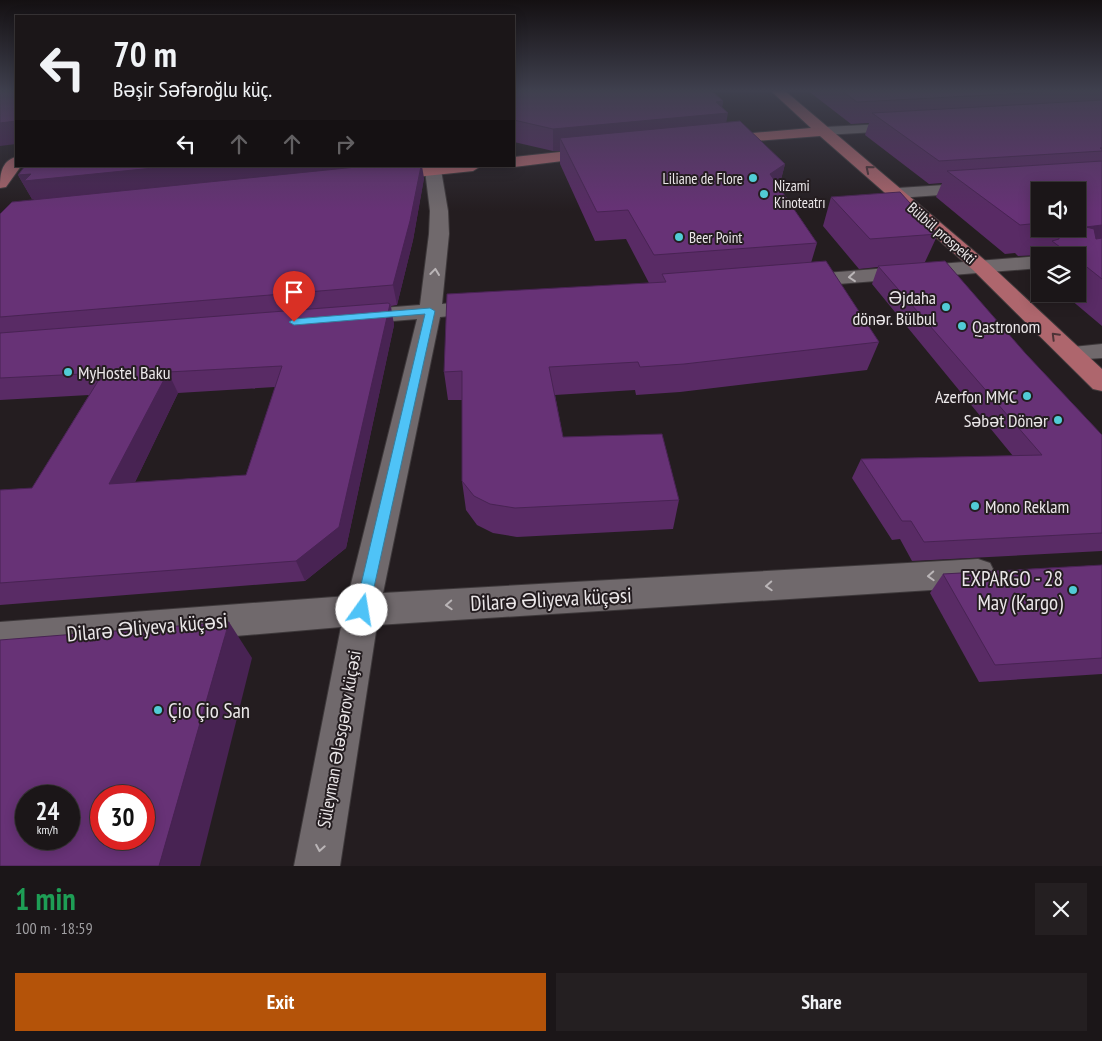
<!DOCTYPE html>
<meta charset="utf-8">
<style>
:root{--surface:#1b1618;--page:#241f21;--text:#f1f3f6;--muted:#a09fa2;--line:#393537;--accent:#b45309}
body{margin:0;font-family:"PT Sans Narrow",sans-serif;background:var(--page);color:var(--text);height:100vh;display:flex;flex-direction:column;font-size:19px;white-space:nowrap}
*{box-sizing:border-box;margin:0}
p{font-size:16px;color:var(--muted)}
.icon{flex:none;width:28px;height:28px;fill:none;stroke:currentColor;stroke-width:2;stroke-linecap:round;stroke-linejoin:round}
.map{position:relative;height:866px;overflow:hidden}
.drawer{display:flex;flex-direction:column;background:var(--surface);flex:1}
.drawer>*{flex:none}
.top-card{position:absolute;left:15px;top:15px;width:500px;height:152px;border-radius:0px;box-shadow:0 2px 12px #0003,0 0 0 1px var(--line);background:#1b1618;color:var(--text);overflow:hidden}
.tools{position:absolute;left:1031px;top:182px;display:grid;gap:10px}
.tools a{display:grid;place-items:center;width:55px;height:55px;border-radius:0px;background:var(--surface);box-shadow:0 2px 12px #0003,0 0 0 1px var(--line);font-size:25px}
.speed{position:absolute;left:15px;top:785px;display:flex;gap:10px;font-size:25px;font-weight:700;text-align:center}
.speed>*{display:grid;place-content:center;width:65px;height:65px;border-radius:50%;background:var(--surface);box-shadow:0 2px 12px #0003,0 0 0 1px var(--line);line-height:1}
.speed small{font-size:12px;font-weight:400}
.speed .limit{border:8px solid #d22;background:#fff;color:#111}
.pin{position:absolute;display:grid;place-items:center;width:42px;height:42px;color:#fff;margin:-51px -21px;border-radius:50% 50% 50% 0;rotate:-45deg;box-shadow:0 0 5px #0007}
.pin .icon{rotate:45deg}
.me{position:absolute;width:55px;margin:-28px;rotate:13deg;stroke-linejoin:round;filter:drop-shadow(0 0 4px #0008)}
.turn{display:flex;align-items:center;gap:18px;height:105px;padding:0 15px;font-size:22px}
.turn .icon{width:65px;height:65px;stroke-width:2.5}
.turn b{display:block;font-size:35px;line-height:42px}
.lanes{display:flex;align-items:center;height:48px;padding:0 15px;background:#0003;justify-content:center;gap:25px;direction:ltr}
.lanes .off{opacity:.35}
.round{display:grid;place-items:center;flex:none;width:52px;height:52px;border-radius:0px;background:var(--page)}
.headline{display:flex;align-items:center;justify-content:space-between;height:85px;padding:0 15px}
h1{font-size:30px;font-weight:700;line-height:38px;color:#1e9e55}
.cta{display:flex;gap:10px;margin-top:auto;padding:10px 15px}
.cta a{flex:1;height:58px;border-radius:0px;background:var(--accent);color:#fff;font-size:20px;font-weight:700;line-height:58px;text-align:center}
.cta a+a{background:var(--page);color:var(--text)}
.map>svg:first-child{display:block}
.lines{fill:none;stroke-linecap:round;stroke-linejoin:round}
.minor-casing{stroke:#3e393b;stroke-width:2}
.major-casing{stroke:#3e393b;stroke-width:2}
.minor{fill:#70696c;fill-rule:evenodd}
.major{fill:#ae666d;fill-rule:evenodd}
.wall{fill:#592b65;fill-rule:evenodd}
.shaded-wall{fill:#482353}
.building{fill:#673276;stroke:#482353;fill-rule:evenodd}
.oneway{stroke:#4d3337}
.oneway2{stroke:#bab5b7}
.route{fill:#4fc3f7;stroke:#337fa1}
.poi-dot{fill:#51ccd5;stroke:#241d20;stroke-width:2}
.labels{text-anchor:middle;dominant-baseline:central;stroke-width:4;stroke-linejoin:round;paint-order:stroke}
.far-poi-label{font-size:15px;fill:#ebe7e9;stroke:#241d20;text-anchor:start}
.far-street-label{font-size:15px;fill:#ebe7e9;stroke:#241d20}
.poi-label{font-size:18px;fill:#ebe7e9;stroke:#241d20;text-anchor:end}
.street-label{font-size:18px;fill:#ebe7e9;stroke:#241d20}
.near-poi-label{font-size:21px;fill:#ebe7e9;stroke:#241d20;text-anchor:end}
.near-street-label{font-size:21px;fill:#ebe7e9;stroke:#241d20}
</style>
<div class="map">
<svg width="1102" height="866" viewBox="0 0 1102 866">
<rect width="100%" height="100%" fill="#241d20"/>
<g class="lines">
<g class="minor-casing">
<g id="minor">
<path d="M903,123L910,127L908,130L825,135L818,131L825,127Z"/>
<path d="M428,166L439,167L441,170L448,211L449,234L442,304L483,300L491,302L494,307L491,312L440,317L383,593L978,559L990,563L995,573L990,583L978,587L377,625L340,866H294L341,627L0,656V622L348,596L417,319L356,324L348,322L345,317L348,312L356,310L420,305L429,234L430,211L425,170Z"/>
<path d="M976,183L982,184L985,188L982,192L898,198L892,197L889,193L892,189L898,188Z"/>
<path d="M1040,256V268L800,287L793,285L789,281L793,277L800,275Z"/>
<path d="M1102,344V358L1072,360L1063,358L1060,353L1063,348Z"/>
</g>
</g>
<g class="major-casing">
<g id="major">
<path d="M770,90H784L987,262L1102,369V391L1093,389L973,270L820,136L714,144L711,141L719,136L811,128Z"/>
<path d="M597,148L603,150L605,153L603,156L514,167L512,166H514V157Z"/>
<path d="M16,157V166H21L6,187L0,188C0,175 1,161 16,157Z"/>
<path d="M424,166H481L473,171L387,180L381,179L379,175L381,171L387,170Z"/>
</g>
</g>
<use href="#minor" class="minor"/>
<use href="#major" class="major"/>
</g>
<g class="wall">
<path d="M514,90L723,101L722,107L726,123L785,164L779,187L817,243L811,263L879,342L867,370L680,392L636,395L635,390L555,395L563,437L679,500L673,529L517,537L493,533L477,525L466,510L462,481V400H448L444,372L649,283L626,239L595,241L560,164V151H553L514,142Z"/>
<path d="M807,90H1102V326L1064,294H1078V256H1042V255L1018,256L1015,253L1005,254L936,197L942,183L929,184L865,135L869,123L851,124ZM1040,191L1078,229H1040Z"/>
<path d="M18,175L424,178L413,240L397,305L391,306L394,325L346,548L305,581L0,605V490L32,488L89,395L0,400V214L34,200V199H32ZM275,387L246,475L135,482L178,393Z"/>
<path d="M831,197L938,234L925,262L1026,354L1102,435V551L912,561L900,539L892,540L852,478L861,459L1013,456L872,284L878,267L859,269L823,226Z"/>
<path d="M1040,262V274L1035,270Z"/>
<path d="M1102,565V674L979,682L930,593L943,574Z"/>
</g>
<g class="shaded-wall">
<path d="M723,101L721,114L728,113L724,135L560,138V151H553V129Z"/>
<path d="M16,121V144L0,146V123Z"/>
<path d="M785,164L778,191L770,174Z"/>
<path d="M173,166H409L37,205L34,199H32L18,175Z"/>
<path d="M421,166H422L424,178L413,240L397,305L393,285Z"/>
<path d="M1102,225V251L1086,227Z"/>
<path d="M390,304L394,325L346,548L305,581L296,561Z"/>
<path d="M168,372L178,393L124,505L109,484Z"/>
<path d="M229,622L252,658L200,866H159Z"/>
</g>
<g class="building">
<path d="M0,90H16V121L0,123Z"/>
<path d="M514,90H711L723,101L716,102L728,113L553,129L514,120Z"/>
<path d="M840,90H1085L857,102Z"/>
<path d="M1102,100V148H1100L1102,149V151L939,161L872,113Z"/>
<path d="M740,121L785,164L770,174L817,243L654,255L628,210L597,212L560,138Z"/>
<path d="M1102,161V225L1086,227L1094,229L1096,239L1102,238V279L1078,260V256H1072L1052,241L1059,239V229H1078V191H1040V227H1034L1030,224L1020,225L947,171Z"/>
<path d="M25,166H173L24,181L31,174L18,175Z"/>
<path d="M366,166H421L410,221L393,285L0,317V214L12,202Z"/>
<path d="M900,192L938,234L870,239L831,197Z"/>
<path d="M826,261L879,342L684,364L640,367L638,362L549,367L563,437L662,434L679,500L515,508L490,504L474,496L462,481V371L444,372L447,294L666,282L662,274Z"/>
<path d="M945,261L1026,354L1102,435V533L924,542L911,521H902L861,459L1042,455L878,266Z"/>
<path d="M388,303L390,304L339,527L296,561L0,583V490L32,488L103,373L0,378V333ZM282,366L246,475L109,484L168,372Z"/>
<path d="M1102,565V658L995,665L943,574Z"/>
<path d="M229,622L159,866H0V640ZM26,796H69V839H26ZM101,796H144V839H101Z"/>
</g>
<defs><path id="oneway-chevron" d="M-2-3.5L2.5 0L-2 3.5" fill="none" stroke-width="1.6" stroke-linecap="round" stroke-linejoin="round" transform="scale(1.25)"/></defs>
<g class="oneway">
<use href="#oneway-chevron" transform="translate(869 169) rotate(-140)"/>
<use href="#oneway-chevron" transform="translate(1055 336) rotate(-135)"/>
</g>
<g class="oneway2">
<use href="#oneway-chevron" transform="translate(435 272) rotate(-83)"/>
<use href="#oneway-chevron" transform="translate(852 277) rotate(175)"/>
<use href="#oneway-chevron" transform="translate(931 576) rotate(177)"/>
<use href="#oneway-chevron" transform="translate(769 586) rotate(177)"/>
<use href="#oneway-chevron" transform="translate(449 605) rotate(177)"/>
<use href="#oneway-chevron" transform="translate(320 848) rotate(100)"/>
</g>
<linearGradient id="sky" x2="0" y2="1"><stop stop-color="#141012"/><stop offset="0.43" stop-color="#3f404e"/><stop offset="1" stop-color="#3f404e" stop-opacity="0"/></linearGradient>
<rect width="1102" height="211" fill="url(#sky)"/>
<path class="route" d="M430,308L435,311L369,610L367,615L362,616L357,615L355,610L425,314L294,325L289,322L294,319Z"/>
<g class="poi-dot">
<circle cx="753" cy="178" r="5"/>
<circle cx="764" cy="194" r="5"/>
<circle cx="679" cy="237" r="5"/>
<circle cx="946" cy="307" r="5"/>
<circle cx="962" cy="326" r="5"/>
<circle cx="68" cy="372" r="5"/>
<circle cx="1027" cy="396" r="5"/>
<circle cx="1058" cy="420" r="5"/>
<circle cx="975" cy="506" r="5"/>
<circle cx="1073" cy="590" r="5"/>
<circle cx="158" cy="710" r="5"/>
</g>
<g class="labels">
<g class="far-poi-label">
<text x="743" y="178" text-anchor="end">Liliane de Flore</text>
<text x="774" y="185">Nizami<tspan x="774" dy="17">Kinoteatrı</tspan></text>
<text x="689" y="237">Beer Point</text>
</g>
<g class="far-street-label">
<text transform="translate(942 233) rotate(41)">Bülbül prospekti</text>
</g>
<g class="poi-label">
<text x="936" y="297">Əjdaha<tspan x="936" dy="21">dönər. Bülbul</tspan></text>
<text x="972" y="326" text-anchor="start">Qastronom</text>
<text x="78" y="372" text-anchor="start">MyHostel Baku</text>
<text x="1017" y="396">Azerfon MMC</text>
<text x="1048" y="420">Səbət Dönər</text>
<text x="985" y="506" text-anchor="start">Mono Reklam</text>
</g>
<g class="street-label">
<text transform="translate(339 739) rotate(-80)">Süleyman Ələsgərov küçəsi</text>
</g>
<g class="near-poi-label">
<text x="1063" y="578">EXPARGO - 28<tspan x="1063" dy="24">May (Kargo)</tspan></text>
<text x="168" y="710" text-anchor="start">Çio Çio San</text>
</g>
<g class="near-street-label">
<text transform="translate(551 599) rotate(-3)">Dilarə Əliyeva küçəsi</text>
<text transform="translate(147 627) rotate(-5)">Dilarə Əliyeva küçəsi</text>
</g>
</g>
</svg>
<div class="tools">
<a><svg class="icon" aria-label="sound" viewBox="0 0 24 24"><path d="M4 9h4l5-4v14l-5-4H4zM17 9q2 3 0 6"/></svg></a>
<a><svg class="icon" aria-label="layers" viewBox="0 0 24 24"><path d="M12 4l9 5-9 5-9-5zM3 14l9 5 9-5"/></svg></a>
</div>
<div class="speed"><div>24<small>km/h</small></div><div class="limit">30</div></div>
<div class="pin" style="left:294px;top:322px;background:#d93025"><svg class="icon" aria-label="arrive" viewBox="0 0 24 24"><path d="M6 21V4h12l-3 4 3 4H6"/></svg></div>
<svg class="me" style="left:362px;top:610px" viewBox="-20 -20 40 40"><circle r="19" fill="#fff"/><path d="M0-13L10 11 0 6-10 11z" fill="#4fc3f7"/></svg>
<div class="top-card">
<div class="turn"><svg class="icon" aria-label="left" viewBox="0 0 24 24"><path d="M17 20v-9H6M10 6l-5 5 5 5"/></svg><div><b>70 m</b>Bəşir Səfəroğlu küç.</div></div>
<div class="lanes"><svg class="icon" aria-label="left" viewBox="0 0 24 24"><path d="M17 20v-9H6M10 6l-5 5 5 5"/></svg><svg class="icon off" aria-label="ahead" viewBox="0 0 24 24"><path d="M12 20V5M6 11l6-6 6 6"/></svg><svg class="icon off" aria-label="ahead" viewBox="0 0 24 24"><path d="M12 20V5M6 11l6-6 6 6"/></svg><svg class="icon off" aria-label="right" viewBox="0 0 24 24"><path d="M7 20v-9h11M14 6l5 5-5 5"/></svg></div>
</div>
</div>
<section class="drawer">
<div class="headline"><div><h1>1 min</h1><p>100 m · 18:59</p></div><a class="round"><svg class="icon" aria-label="close" viewBox="0 0 24 24"><path d="M6 6l12 12M18 6L6 18"/></svg></a></div>
<div class="cta"><a>Exit</a><a>Share</a></div>
</section>
